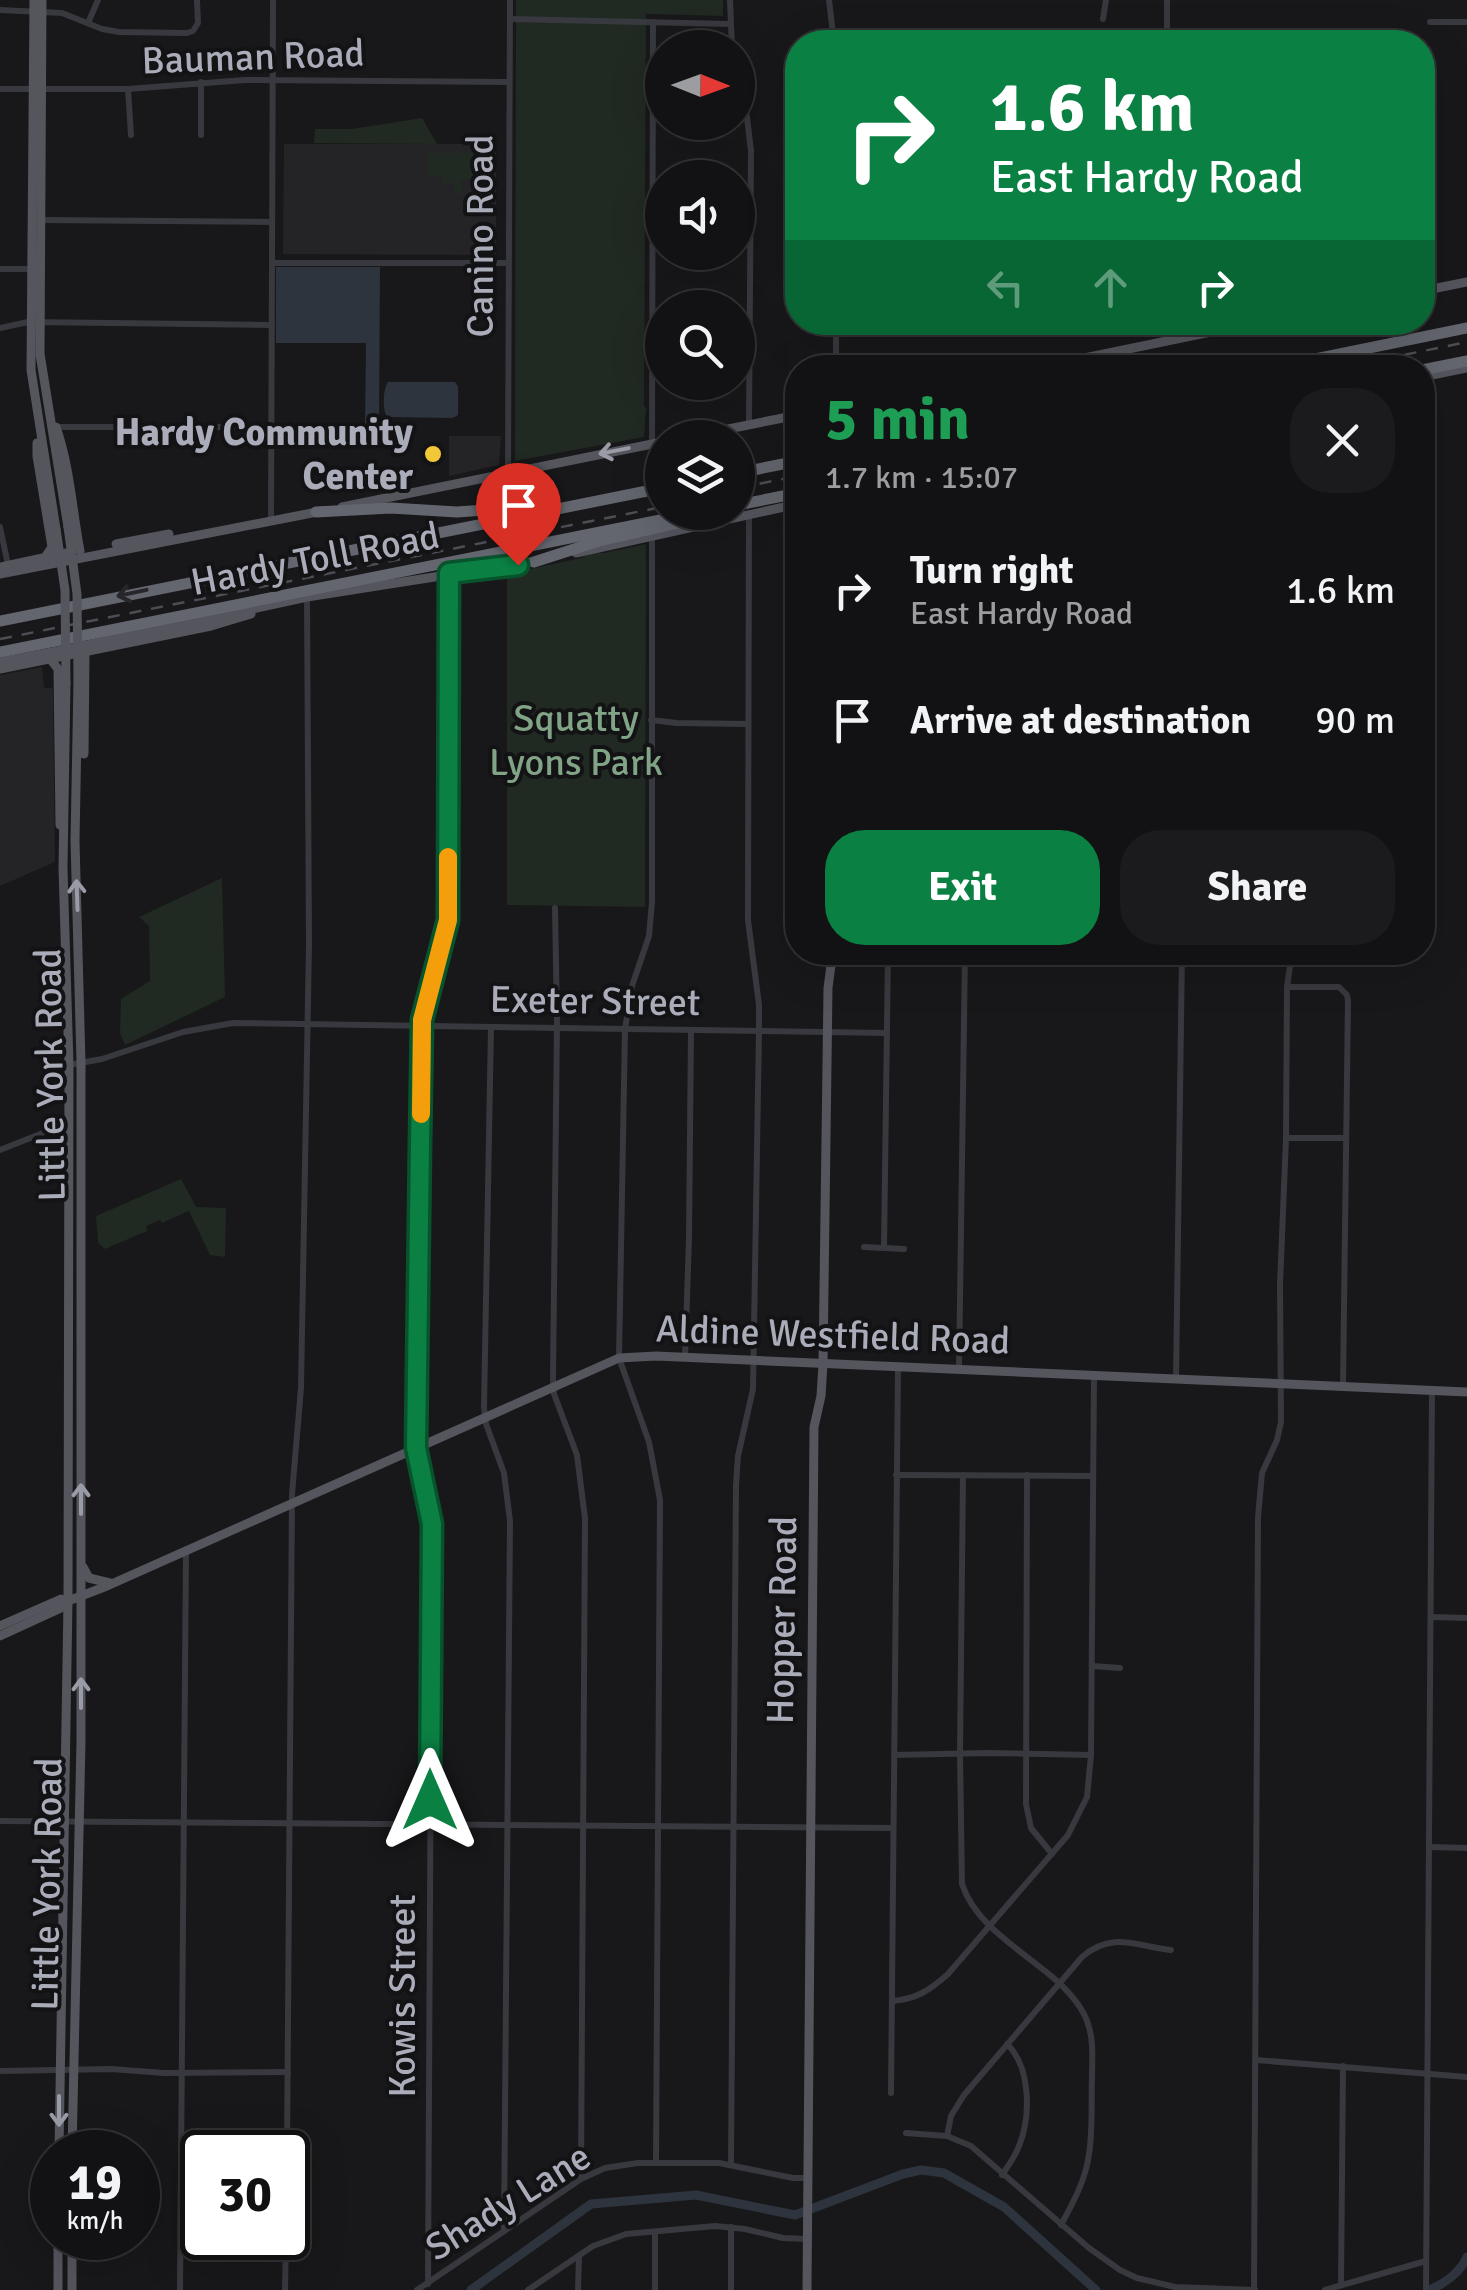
<!DOCTYPE html>
<meta charset="utf-8">
<style>
:root{--surface:#121113;--page:#1b1a1c;--text:#f1f3f6;--muted:#9c9da0;--line:#313133;--accent:#0b8043}
body{margin:0;font-family:Signika,sans-serif;background:var(--page);color:var(--text);height:100vh;display:flex;flex-direction:column;font-size:38px;white-space:nowrap}
*{box-sizing:border-box;margin:0}
p{font-size:32px;color:var(--muted)}
.icon{flex:none;width:55px;height:55px;fill:none;stroke:currentColor;stroke-width:2;stroke-linecap:round;stroke-linejoin:round}
.map{position:relative;flex:1;overflow:hidden}
.drawer{position:absolute;left:785px;top:355px;width:650px;height:610px;display:flex;flex-direction:column;background:var(--surface);border-radius:40px;box-shadow:0 10px 40px #0002,0 0 0 2px var(--line)}
.drawer>*{flex:none}
.hud{position:absolute;left:785px;top:30px;width:650px;height:305px;border-radius:40px;box-shadow:0 10px 40px #0002,0 0 0 2px var(--line);background:#0b8043;color:#fff;overflow:hidden}
.needle{width:65px;rotate:91deg}
.tools{position:absolute;left:645px;top:30px;display:grid;gap:20px}
.tools a{display:grid;place-items:center;width:110px;height:110px;border-radius:50%;background:var(--surface);box-shadow:0 10px 40px #0002,0 0 0 2px var(--line);font-size:50px}
.speed{position:absolute;left:30px;top:2130px;display:flex;gap:20px;font-size:50px;font-weight:700;text-align:center}
.speed>*{display:grid;place-content:center;width:130px;height:130px;border-radius:50%;background:var(--surface);box-shadow:0 10px 40px #0002,0 0 0 2px var(--line);line-height:1}
.speed small{font-size:25px;font-weight:400}
.speed .limit{border:5px solid #111;border-radius:15px;background:#fff;color:#111}
.pin{position:absolute;display:grid;place-items:center;width:85px;height:85px;color:#fff;margin:-102px -42px;border-radius:50% 50% 50% 0;rotate:-45deg;box-shadow:0 0 10px #0007}
.pin .icon{rotate:45deg}
.me{position:absolute;width:110px;margin:-55px;rotate:0deg;stroke-linejoin:round;filter:drop-shadow(0 0 8px #0008)}
.turn{display:flex;align-items:center;gap:35px;height:210px;padding:0 40px;font-size:45px}
.turn .icon{width:130px;height:130px;stroke-width:2.5}
.turn b{display:block;font-size:70px;line-height:85px}
.lanes{display:flex;align-items:center;height:95px;padding:0 40px;background:#0003;justify-content:center;gap:50px;direction:ltr}
.lanes .off{opacity:.35}
.round{display:grid;place-items:center;flex:none;width:105px;height:105px;border-radius:40px;background:var(--page)}
.head{display:flex;align-items:center;justify-content:space-between;height:170px;padding:0 40px}
h1{font-size:60px;font-weight:800;line-height:75px;color:#1e9e55}
.primary-button{display:flex;gap:20px;margin-top:auto;padding:20px 40px}
.primary-button a{flex:1;height:115px;border-radius:40px;background:var(--accent);color:#fff;font-size:40px;font-weight:800;line-height:115px;text-align:center}
.primary-button a+a{background:var(--page);color:var(--text)}
ul{padding:0;list-style:none}
li{display:flex;align-items:center;gap:30px;height:130px;padding:0 40px}
li div{flex:1}
li b{display:block;font-size:38px}
li em{font-style:normal}
.map>svg:first-child{display:block}
.built{fill:#242326}
.green{fill:#212923}
.water{fill:#2d343d}
.lines{fill:none;stroke-linecap:round;stroke-linejoin:round}
.river{stroke:#2d343d;stroke-width:9}
.minor{stroke:#38393e;stroke-width:6}
.major{stroke:#54555d;stroke-width:9}
.highway{stroke:#64666f;stroke-width:11}
.rail{stroke:#4d4e55;stroke-width:2.5;stroke-dasharray:12 10;stroke-linecap:butt}
.major-bridge{stroke:#54555d;stroke-width:9}
.oneway{stroke:#999ba7}
.oneway2{stroke:#27272b}
.route-casing{stroke:#07532c;stroke-width:25}
.route{stroke:#0b8043;stroke-width:18}
.slow{stroke:#f59e0b;stroke-width:18}
.poi-dot{fill:#f1c837;stroke:#131214;stroke-width:4}
.labels{text-anchor:middle;dominant-baseline:central;stroke-width:8;stroke-linejoin:round;paint-order:stroke}
.street-label{font-size:38px;fill:#aaadb9;stroke:#131214}
.poi-label{font-size:38px;font-weight:bold;fill:#aaadb9;stroke:#131214;text-anchor:end}
.park-label{font-size:38px;fill:#81a487;stroke:#131214}
</style>
<div class="map">
<svg width="1467" height="2290" viewBox="0 0 1467 2290">
<rect width="100%" height="100%" fill="#181719"/>
<g class="built">
<path d="M284,144H496V255L283,254Z"/>
<path d="M449,436H501L499,465L449,476Z"/>
<path d="M42,667L44,688H53L55,862L0,886V675Z"/>
</g>
<g class="green">
<path d="M516,0H723V16L646,14L644,406L646,408L644,437L515,461Z"/>
<path d="M422,118L437,144L314,143L315,129H352Z"/>
<path d="M428,153H473V175L471,178L459,182L462,185V194L455,193L452,183L443,184L442,176H428Z"/>
<path d="M646,544L645,907L507,905V574L581,558L593,553H604Z"/>
<path d="M222,878L225,997L125,1045L120,1033L121,999L150,981L149,926L139,917Z"/>
<path d="M181,1179L196,1207L226,1208L225,1257L210,1255L189,1211L162,1223L160,1220L146,1226L147,1231L105,1249L98,1243L96,1216Z"/>
</g>
<g class="water">
<path d="M276,267H380L379,425H365L366,343H276Z"/>
<path d="M388,382H455L458,387V415L453,418L387,417C382,409 383,389 388,382Z"/>
</g>
<g class="lines">
<g class="river">
<path d="M471,2290L591,2204L696,2195L795,2215L903,2174L921,2170L944,2173L1004,2207L1096,2290"/>
<path d="M1429,2290C1444,2284 1461,2272 1467,2257"/>
</g>
<g class="minor">
<path d="M730,0L732,48"/>
<path d="M829,0L834,42"/>
<path d="M1167,0V42"/>
<path d="M0,10L62,13L102,29L119,32L187,33L193,31L198,23L197,0"/>
<path d="M510,19L730,24"/>
<path d="M1103,19L1106,0"/>
<path d="M1430,22H1467"/>
<path d="M88,23L98,0"/>
<path d="M1101,36V42"/>
<path d="M738,81L747,117L751,151L749,424"/>
<path d="M201,82V135"/>
<path d="M0,89H128L245,80L508,82"/>
<path d="M128,89L131,135"/>
<path d="M40,220L272,222"/>
<path d="M652,229H662"/>
<path d="M273,263H508"/>
<path d="M0,269H32"/>
<path d="M836,322V368"/>
<path d="M1168,322V341"/>
<path d="M0,328L28,322L272,325"/>
<path d="M57,427H271"/>
<path d="M652,444L653,22"/>
<path d="M508,472L510,0"/>
<path d="M271,520L273,0"/>
<path d="M0,527L8,565"/>
<path d="M652,537V902L649,936L632,986L625,1029L619,1358L649,1442L660,1500L656,2163"/>
<path d="M651,720L677,723L748,724"/>
<path d="M555,908L557,1022L553,1379L554,1394L577,1455L585,1518L581,2179"/>
<path d="M1287,987H1339L1347,995L1348,1000L1343,1386"/>
<path d="M491,1027L484,1408L486,1424L504,1473L510,1521L504,2231"/>
<path d="M69,1065L102,1059L183,1032L233,1023L887,1033"/>
<path d="M1286,1138H1346"/>
<path d="M0,1150L68,1123"/>
<path d="M864,1247L904,1249"/>
<path d="M884,1248L888,952"/>
<path d="M685,1357L689,1239L691,1030"/>
<path d="M959,1370L965,952"/>
<path d="M1176,1379L1182,952"/>
<path d="M896,1475L1093,1476"/>
<path d="M963,1475L960,1753L962,1884C976,1927 1025,1952 1057,1981C1070,1993 1083,2007 1088,2024C1094,2041 1092,2060 1092,2077C1091,2103 1093,2129 1089,2154C1086,2179 1073,2203 1061,2225"/>
<path d="M1027,1475L1026,1804L1031,1828L1052,1854"/>
<path d="M1431,1617L1467,1618"/>
<path d="M1092,1666L1120,1668"/>
<path d="M894,1755L986,1753L1091,1755"/>
<path d="M0,1821L893,1828"/>
<path d="M1430,1847L1467,1848"/>
<path d="M892,2001C917,1999 930,1990 948,1974L1068,1835L1087,1797L1091,1755L1094,1376"/>
<path d="M1256,2060L1467,2077"/>
<path d="M0,2071L111,2069L164,2073L288,2072"/>
<path d="M891,2093L898,1367"/>
<path d="M906,2133L947,2136L971,2146L1089,2248L1120,2270L1137,2278L1175,2287L1255,2290"/>
<path d="M947,2136L951,2116L964,2095L1082,1957C1112,1931 1136,1946 1171,1950"/>
<path d="M287,2152L292,1494L301,1388L309,944L307,597"/>
<path d="M731,2164L736,1485L738,1456L753,1389L759,1031V1005L748,920L749,515"/>
<path d="M1002,2175C1008,2166 1015,2157 1019,2146C1031,2117 1031,2067 1007,2044"/>
<path d="M428,2284L432,1524L417,1456L416,1439L422,1020L448,920L449,575"/>
<path d="M1341,2285L1343,2066"/>
<path d="M180,2290L186,1551"/>
<path d="M285,2290L286,2238"/>
<path d="M417,2290L581,2179L605,2168L638,2163H719L793,2178H807"/>
<path d="M528,2290L593,2246L626,2234L715,2226L745,2229L783,2238L807,2239"/>
<path d="M578,2290L579,2256"/>
<path d="M655,2290V2232"/>
<path d="M731,2290V2227"/>
<path d="M1254,2290L1258,1517L1262,1473L1277,1440L1281,1422L1280,1285L1286,1138L1287,987L1292,952"/>
<path d="M1325,2290L1426,2261"/>
<path d="M1426,2290L1432,1391"/>
</g>
<g class="major">
<path d="M34,0L31,370L56,529"/>
<path d="M42,0L40,354L68,527"/>
<path d="M1422,291L1467,282"/>
<path d="M1036,368L1259,322"/>
<path d="M1422,377L1467,368"/>
<path d="M56,427C70,467 72,509 80,551"/>
<path d="M683,438L798,415"/>
<path d="M37,443V456L52,547L46,556"/>
<path d="M342,507L662,442"/>
<path d="M116,544L169,534"/>
<path d="M576,553L798,504"/>
<path d="M0,567L66,553"/>
<path d="M0,574L322,511"/>
<path d="M51,660L58,669L60,825"/>
<path d="M0,662L78,647L307,597L536,561"/>
<path d="M0,669L211,626L251,614"/>
<path d="M84,754L85,653"/>
<path d="M83,1567L89,1578L110,1583"/>
<path d="M0,1626L61,1599L68,1601L107,1586L619,1358L656,1356L1467,1392"/>
<path d="M0,1636L61,1608L68,1601"/>
<path d="M59,2152L68,1601L69,1065L63,868L66,683"/>
<path d="M72,2152L81,1742V1062L75,841L78,681"/>
<path d="M58,2290V2238"/>
<path d="M72,2290V2238"/>
<path d="M807,2290L814,1427L821,1396L823,1364L828,988L831,965L837,952"/>
</g>
<g class="highway">
<path d="M1271,368L1467,328"/>
<path d="M1422,370L1467,361"/>
<path d="M738,473L798,461"/>
<path d="M738,505L798,493"/>
<path d="M316,512L391,508L457,512L541,506"/>
<path d="M534,562L599,541L727,512"/>
<path d="M0,621L662,488"/>
<path d="M0,652L700,512"/>
</g>
<g class="rail">
<path d="M1340,368L1467,342"/>
<path d="M738,488L798,476"/>
<path d="M0,639L662,507"/>
</g>
<g class="major-bridge">
<path d="M68,527L77,594L78,681"/>
<path d="M56,529L65,590L66,683"/>
</g>
</g>
<defs><path id="oneway-shaft" d="M-6 0H5M1.5-3L5.5 0L1.5 3" fill="none" stroke-width="1.6" stroke-linecap="round" stroke-linejoin="round" transform="scale(2.5)"/></defs>
<g class="oneway">
<use href="#oneway-shaft" transform="translate(614 451) rotate(169)"/>
<use href="#oneway-shaft" transform="translate(77 895) rotate(-92)"/>
<use href="#oneway-shaft" transform="translate(81 1499) rotate(-90)"/>
<use href="#oneway-shaft" transform="translate(81 1693) rotate(-90)"/>
<use href="#oneway-shaft" transform="translate(59 2111) rotate(90)"/>
</g>
<use class="oneway2" href="#oneway-shaft" transform="translate(132 593) rotate(168)"/>
<g class="lines">
<g class="route-casing">
<path id="route" d="M430,1800L432,1524L416,1448L420,1143L422,1020L448,920L449,573L518,565"/>
</g>
<use href="#route" class="route"/>
<path class="slow" d="M421,1114L422,1020L448,920V857"/>
</g>
<circle class="poi-dot" cx="433" cy="454" r="10"/>
<g class="labels">
<g class="street-label">
<text transform="translate(253 57) rotate(-2)">Bauman Road</text>
<text transform="translate(480 236) rotate(-90)">Canino Road</text>
<text transform="translate(315 559) rotate(-11)">Hardy Toll Road</text>
<text transform="translate(595 1001) rotate(1)">Exeter Street</text>
<text transform="translate(50 1075) rotate(-91)">Little York Road</text>
<text transform="translate(833 1335) rotate(2)">Aldine Westfield Road</text>
<text transform="translate(782 1620) rotate(-89)">Hopper Road</text>
<text transform="translate(47 1884) rotate(-89)">Little York Road</text>
<text transform="translate(402 1996) rotate(-90)">Kowis Street</text>
<text transform="translate(508 2202) rotate(-32)">Shady Lane</text>
</g>
<g class="poi-label">
<text x="413" y="432">Hardy Community<tspan x="413" dy="44">Center</tspan></text>
</g>
<g class="park-label">
<text x="576" y="718">Squatty<tspan x="576" dy="44">Lyons Park</tspan></text>
</g>
</g>
</svg>
<div class="tools">
<a><svg class="needle" viewBox="-14 -14 28 28"><path d="M0-13l5 13h-10z" fill="#e53935"/><path d="M0 13l5-13h-10z" fill="#9c9da0"/></svg></a>
<a><svg class="icon" aria-label="sound" viewBox="0 0 24 24"><path d="M4 9h4l5-4v14l-5-4H4zM17 9q2 3 0 6"/></svg></a>
<a><svg class="icon" aria-label="search" viewBox="0 0 24 24"><circle cx="10" cy="10" r="6"/><path d="M15 15l6 6"/></svg></a>
<a><svg class="icon" aria-label="layers" viewBox="0 0 24 24"><path d="M12 4l9 5-9 5-9-5zM3 14l9 5 9-5"/></svg></a>
</div>
<div class="speed"><div>19<small>km/h</small></div><div class="limit">30</div></div>
<div class="pin" style="left:518px;top:565px;background:#d93025"><svg class="icon" aria-label="arrive" viewBox="0 0 24 24"><path d="M6 21V4h12l-3 4 3 4H6"/></svg></div>
<svg class="me" style="left:430px;top:1800px" viewBox="-20 -20 40 40"><path d="M0-17L14 15 0 8-14 15z" fill="#0b8043" stroke="#fff" stroke-width="4"/></svg>
<div class="hud">
<div class="turn"><svg class="icon" aria-label="right" viewBox="0 0 24 24"><path d="M7 20v-9h11M14 6l5 5-5 5"/></svg><div><b>1.6 km</b>East Hardy Road</div></div>
<div class="lanes"><svg class="icon off" aria-label="left" viewBox="0 0 24 24"><path d="M17 20v-9H6M10 6l-5 5 5 5"/></svg><svg class="icon off" aria-label="ahead" viewBox="0 0 24 24"><path d="M12 20V5M6 11l6-6 6 6"/></svg><svg class="icon" aria-label="right" viewBox="0 0 24 24"><path d="M7 20v-9h11M14 6l5 5-5 5"/></svg></div>
</div>
<section class="drawer">
<div class="head"><div><h1>5 min</h1><p>1.7 km · 15:07</p></div><a class="round"><svg class="icon" aria-label="close" viewBox="0 0 24 24"><path d="M6 6l12 12M18 6L6 18"/></svg></a></div>
<ul>
<li><svg class="icon" aria-label="right" viewBox="0 0 24 24"><path d="M7 20v-9h11M14 6l5 5-5 5"/></svg><div><b>Turn right</b><p>East Hardy Road</p></div><em>1.6 km</em></li>
<li><svg class="icon" aria-label="arrive" viewBox="0 0 24 24"><path d="M6 21V4h12l-3 4 3 4H6"/></svg><div><b>Arrive at destination</b></div><em>90 m</em></li>
</ul>
<div class="primary-button"><a>Exit</a><a>Share</a></div>
</section>
</div>
